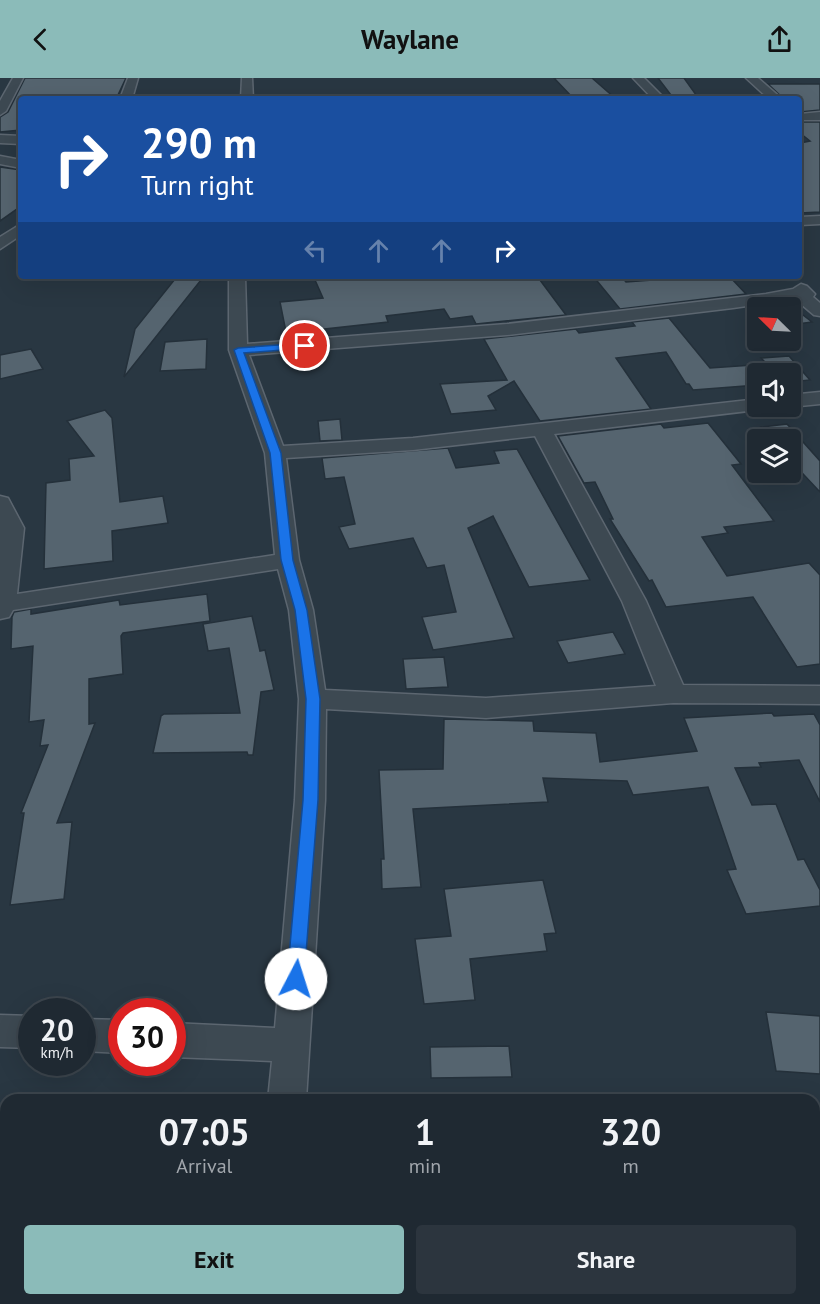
<!DOCTYPE html>
<style>
:root{--surface:#1f2932;--page:#2c353e;--text:#f1f3f6;--muted:#a1a6ac;--line:#3c454d;--accent:#8bbbb9}
body{margin:0;font-family:"PT Sans",sans-serif;background:var(--page);color:var(--text);height:100vh;display:flex;flex-direction:column;font-size:22px;white-space:nowrap}
*{box-sizing:border-box;margin:0}
p{font-size:20px;color:var(--muted)}
.icon{flex:none;width:33px;height:33px;fill:none;stroke:currentColor;stroke-width:2;stroke-linecap:round;stroke-linejoin:round}
.map{position:relative;flex:1;overflow:hidden}
.details{position:absolute;left:0px;top:1016px;width:820px;height:212px;display:flex;flex-direction:column;background:var(--surface);border-radius:18px 18px 0 0;box-shadow:0 6px 24px #0002,0 0 0 2px var(--line)}
.details>*{flex:none}
.banner{position:absolute;left:18px;top:18px;width:784px;height:183px;border-radius:6px;box-shadow:0 6px 24px #0002,0 0 0 2px var(--line);background:#1a4fa0;color:#fff;overflow:hidden}
.needle{width:39px;rotate:294deg}
.controls{position:absolute;left:747px;top:219px;display:grid;gap:12px}
.controls a{display:grid;place-items:center;width:54px;height:54px;border-radius:6px;background:var(--surface);box-shadow:0 6px 24px #0002,0 0 0 2px var(--line);font-size:30px}
.speed{position:absolute;left:18px;top:920px;display:flex;gap:12px;font-size:30px;font-weight:700;text-align:center}
.speed>*{display:grid;place-content:center;width:78px;height:78px;border-radius:50%;background:var(--surface);box-shadow:0 6px 24px #0002,0 0 0 2px var(--line);line-height:1}
.speed small{font-size:15px;font-weight:400}
.speed .limit{border:9px solid #d22;background:#fff;color:#111}
.pin{position:absolute;display:grid;place-items:center;width:51px;height:51px;color:#fff;margin:-26px;border:3px solid #fff;border-radius:50%;box-shadow:0 2px 6px #0007}
.me{position:absolute;width:66px;margin:-33px;rotate:5deg;stroke-linejoin:round;filter:drop-shadow(0 0 4px #0008)}
.turn{display:flex;align-items:center;gap:21px;height:126px;padding:0 24px;font-size:27px}
.turn .icon{width:78px;height:78px;stroke-width:2.5}
.turn b{display:block;font-size:42px;line-height:51px}
.lanes{display:flex;align-items:center;height:57px;padding:0 24px;background:#0003;justify-content:center;gap:30px;direction:ltr}
.lanes .off{opacity:.35}
.eta{display:flex;justify-content:space-evenly;align-items:center;height:102px;text-align:center}
.eta b{font-size:36px;font-weight:800;line-height:42px}
.action{display:flex;gap:12px;margin-top:auto;padding:12px 24px}
.action a{flex:1;height:69px;border-radius:6px;background:var(--accent);color:#111;font-size:24px;font-weight:800;line-height:69px;text-align:center}
.action a+a{background:var(--page);color:var(--text)}
header{display:flex;justify-content:space-between;align-items:center;height:78px;padding:0 24px;background:var(--accent);color:#111;font-size:27px;font-weight:800}
.map>svg:first-child{display:block}
.building{fill:#55646f;stroke:#24303a;stroke-width:1.5}
.lines{fill:none;stroke-linecap:round;stroke-linejoin:round}
.minor-casing{stroke:#5c6670;stroke-width:3}
.minor{fill:#3d4952;fill-rule:evenodd}
.route{fill:#1a73e8;stroke:#114b97;stroke-width:1.5}
</style>
<header><svg class="icon" aria-label="back" viewBox="0 0 24 24"><path d="M15 5l-7 7 7 7"/></svg>Waylane<svg class="icon" aria-label="share" viewBox="0 0 24 24"><path d="M12 15V3M7 8l5-5 5 5M5 13v7h14v-7"/></svg></header>
<div class="map">
<svg width="820" height="1226" viewBox="0 0 820 1226">
<rect width="100%" height="100%" fill="#293742"/>
<g class="building">
<path d="M25,0H126L117,19L21,21V52L0,54V39L8,34Z"/>
<path d="M554,0H592L616,21H574Z"/>
<path d="M658,0H684L699,21H674Z"/>
<path d="M768,6H820V32L800,34V21H784Z"/>
<path d="M800,44H820V134L800,135V65L810,63L800,55Z"/>
<path d="M0,89L21,92V128L0,143Z"/>
<path d="M332,198H537L566,237L476,246L472,238L450,241L444,231L386,238L388,244L307,253L308,258L287,259L280,224L323,220L315,202L333,200Z"/>
<path d="M593,198H621L626,204L681,200L678,198H729L746,216L620,231Z"/>
<path d="M175,201L201,202L124,299L135,251Z"/>
<path d="M790,227L812,244L790,247V230H766Z"/>
<path d="M669,240L710,290L767,286L761,280L789,278L810,302L790,304V296H758V307L693,312L689,306H686L666,274L616,280L651,331L540,343L514,303L488,318L496,332L451,336L440,306L507,302L484,261L576,251L579,255L635,248L632,244Z"/>
<path d="M207,261L206,291L160,293L165,264Z"/>
<path d="M31,271L43,291L0,301V277Z"/>
<path d="M105,332L112,340L120,424L163,418L168,445L112,453L113,483L44,491L46,405L70,402L69,381L94,378L67,343Z"/>
<path d="M340,341L342,362L320,363L318,343Z"/>
<path d="M708,345L741,386L732,387L774,443L724,449L728,455L702,459L727,498L809,485L820,497V586L797,589L753,519L666,529L652,502L649,503L610,441H613L595,404L584,405L558,358L661,346L664,350Z"/>
<path d="M787,346L820,383V414L790,382V362H772L761,349Z"/>
<path d="M448,370L456,390L499,385L494,373L517,371L590,502L529,509L493,438L468,450L514,560L433,572L422,539L456,534L444,487L427,490L413,460L349,471L339,449L355,446L344,399L325,401L322,380Z"/>
<path d="M207,516L210,543L123,555L121,558L123,596L89,601V646L95,645L57,745L72,744L64,821L10,827L24,735H21L48,667L40,668L44,642L29,644L33,568L11,571L12,539L14,534L31,531V536L119,522L120,527Z"/>
<path d="M252,538L260,573L265,572L274,612L261,614L253,677H248L247,674L153,675L161,638L164,636L240,635L229,570L208,573L203,546Z"/>
<path d="M613,554L625,576L568,585L557,563Z"/>
<path d="M444,579L448,609L406,611L403,581Z"/>
<path d="M772,635L774,638L814,636L820,647V724L799,682L759,685L761,689L735,690L752,727L776,726L798,782L804,781L820,812V828L746,836L727,792L736,791L708,709L633,717L627,703L543,700L548,724L413,731L421,809L382,811L381,781H384L379,692L443,691L444,641L533,643L534,653L596,655L600,684L697,673L684,640Z"/>
<path d="M543,802L556,855L544,856L547,873L470,881L475,922L424,926L415,861L451,858L444,811Z"/>
<path d="M766,934L820,938V996L776,993Z"/>
<path d="M509,968L512,999L431,1000L430,969Z"/>
</g>
<g class="lines">
<g class="minor-casing">
<g id="minor">
<path d="M13,0H23L6,33L0,37V23Z"/>
<path d="M128,0H138L132,21H120Z"/>
<path d="M242,0H252L253,21H241Z"/>
<path d="M633,0H644L665,21H653Z"/>
<path d="M746,0H758L782,21H769Z"/>
<path d="M820,34V42H800V36Z"/>
<path d="M0,57L21,58V66L0,65Z"/>
<path d="M0,78L21,82V90L0,86Z"/>
<path d="M820,138V146L800,147V139Z"/>
<path d="M21,146V157L0,171V159Z"/>
<path d="M229,198H245L247,266L507,246L766,216L793,211L801,206L807,208L815,216L813,219L820,225V238L814,237L795,221L733,230L507,257L249,277L283,368L413,360L758,321V328H767L765,331L554,356L646,523L683,607L820,608V626L673,625L486,640L326,631L325,722L306,1022H268L272,983L172,979V945L275,950L295,722L299,621L289,532L278,491L13,532L9,539L0,541V418L8,420L24,450L17,516L275,477L265,375L229,272ZM535,358L622,523L656,608L486,620L325,612L313,532L299,482L286,380L413,372Z"/>
<path d="M820,314V326L790,329L789,328L790,317Z"/>
<path d="M0,937L32,938V970L0,969Z"/>
<path d="M82,941L122,942V975L82,973Z"/>
<rect x="814" y="1032" width="6" height="38"/>
<rect x="257" y="1221" width="44" height="5"/>
</g>
</g>
<use href="#minor" class="minor"/>
</g>
<path class="route" d="M305,265L309,266V270L244,275L281,375L293,482L307,532L320,621L318,722L304,901L302,906L296,908L289,906L287,901L303,722L306,621L295,532L281,482L270,375L234,272L238,270Z"/>
</svg>
<div class="controls">
<a><svg class="needle" viewBox="-14 -14 28 28"><path d="M0-13l5 13h-10z" fill="#e53935"/><path d="M0 13l5-13h-10z" fill="#a1a6ac"/></svg></a>
<a><svg class="icon" aria-label="sound" viewBox="0 0 24 24"><path d="M4 9h4l5-4v14l-5-4H4zM17 9q2 3 0 6"/></svg></a>
<a><svg class="icon" aria-label="layers" viewBox="0 0 24 24"><path d="M12 4l9 5-9 5-9-5zM3 14l9 5 9-5"/></svg></a>
</div>
<div class="speed"><div>20<small>km/h</small></div><div class="limit">30</div></div>
<div class="pin" style="left:305px;top:268px;background:#d93025"><svg class="icon" aria-label="arrive" viewBox="0 0 24 24"><path d="M6 21V4h12l-3 4 3 4H6"/></svg></div>
<svg class="me" style="left:296px;top:901px" viewBox="-20 -20 40 40"><circle r="19" fill="#fff"/><path d="M0-13L10 11 0 6-10 11z" fill="#1a73e8"/></svg>
<div class="banner">
<div class="turn"><svg class="icon" aria-label="right" viewBox="0 0 24 24"><path d="M7 20v-9h11M14 6l5 5-5 5"/></svg><div><b>290 m</b>Turn right</div></div>
<div class="lanes"><svg class="icon off" aria-label="left" viewBox="0 0 24 24"><path d="M17 20v-9H6M10 6l-5 5 5 5"/></svg><svg class="icon off" aria-label="ahead" viewBox="0 0 24 24"><path d="M12 20V5M6 11l6-6 6 6"/></svg><svg class="icon off" aria-label="ahead" viewBox="0 0 24 24"><path d="M12 20V5M6 11l6-6 6 6"/></svg><svg class="icon" aria-label="right" viewBox="0 0 24 24"><path d="M7 20v-9h11M14 6l5 5-5 5"/></svg></div>
</div>
<section class="details">
<div class="eta">
<div><b>07:05</b><p>Arrival</p></div>
<div><b>1</b><p>min</p></div>
<div><b>320</b><p>m</p></div>
</div>
<div class="action"><a>Exit</a><a>Share</a></div>
</section>
</div>
